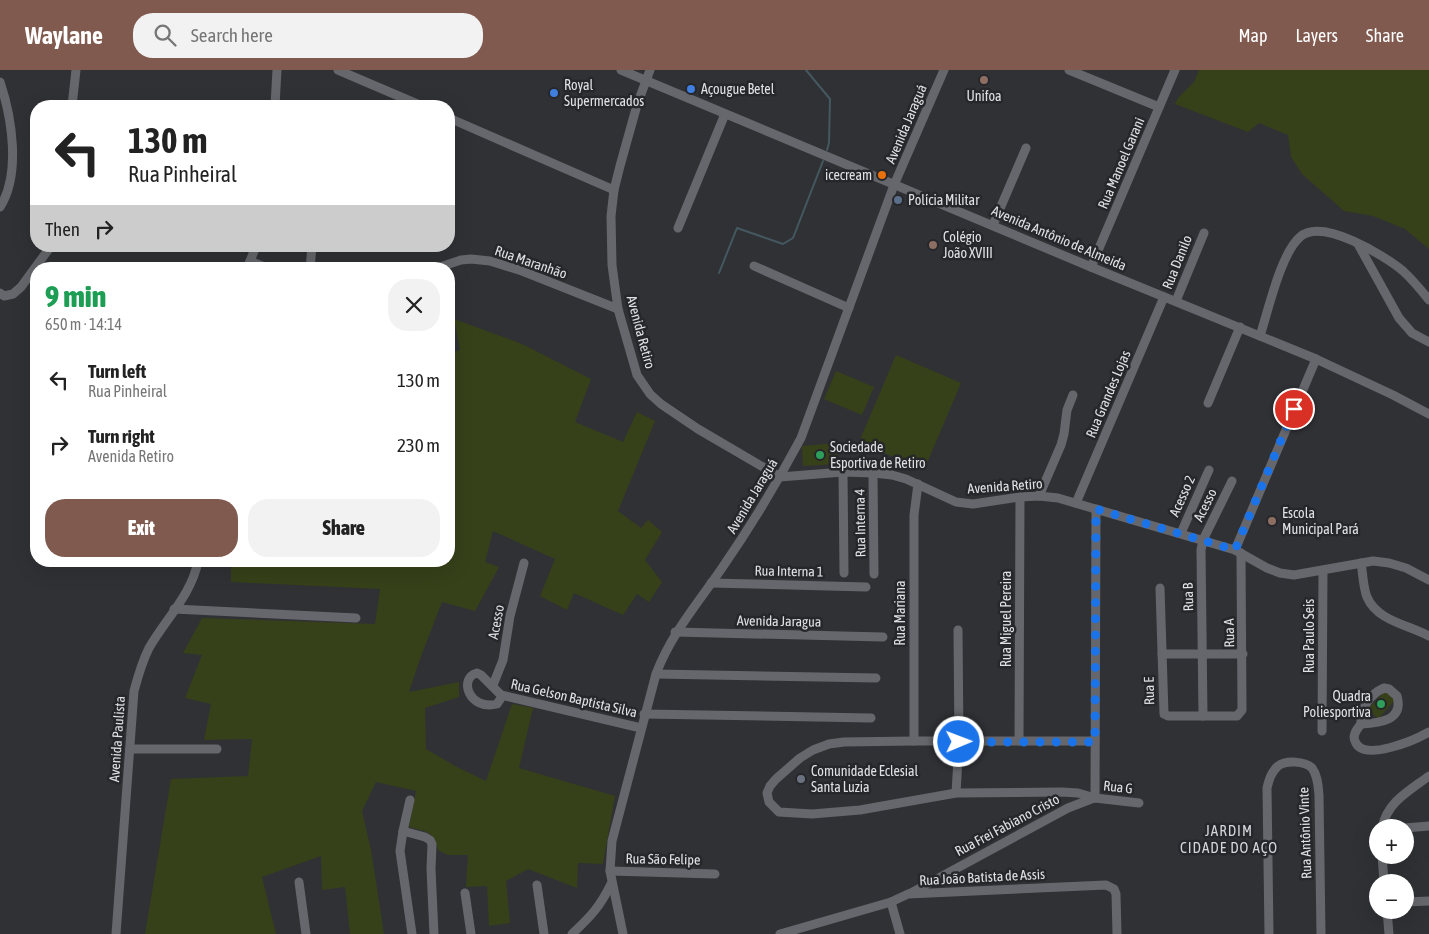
<!DOCTYPE html>
<meta charset="utf-8">
<style>
:root{--surface:#fff;--page:#f2f2f2;--text:#222;--muted:#767676;--accent:#805a4f}
body{margin:0;font-family:"Asap Condensed",sans-serif;background:var(--page);color:var(--text);height:100vh;display:flex;flex-direction:column;font-size:19px;white-space:nowrap}
*{box-sizing:border-box;margin:0}
p{font-size:16px;color:var(--muted)}
.icon{flex:none;width:28px;height:28px;fill:none;stroke:currentColor;stroke-width:2;stroke-linecap:round;stroke-linejoin:round}
.map{position:relative;flex:1;overflow:hidden}
.sheet{position:absolute;left:30px;top:192px;width:425px;height:305px;display:flex;flex-direction:column;background:var(--surface);border-radius:20px;box-shadow:0 5px 20px #0002}
.sheet>*{flex:none}
.top-card{position:absolute;left:30px;top:30px;width:425px;height:152px;border-radius:20px;box-shadow:0 5px 20px #0002;background:#fff;color:var(--text);overflow:hidden}
.tools{position:absolute;left:1369px;top:749px;display:grid;gap:10px}
.tools a{display:grid;place-items:center;width:45px;height:45px;border-radius:50%;background:var(--surface);box-shadow:0 5px 20px #0002;font-size:25px}
.pin{position:absolute;display:grid;place-items:center;width:42px;height:42px;color:#fff;margin:-21px;border:2px solid #fff;border-radius:50%;box-shadow:0 1px 5px #0007}
.me{position:absolute;width:55px;margin:-28px;rotate:89deg;stroke-linejoin:round;filter:drop-shadow(0 0 4px #0008)}
.turn{display:flex;align-items:center;gap:18px;height:105px;padding:0 15px;font-size:22px}
.turn .icon{width:65px;height:65px;stroke-width:2.5}
.turn b{display:block;font-size:35px;line-height:42px}
.then{display:flex;align-items:center;height:48px;padding:0 15px;background:#0003;gap:10px;font-size:19px}
.round{display:grid;place-items:center;flex:none;width:52px;height:52px;border-radius:20px;background:var(--page)}
.overview{display:flex;align-items:center;justify-content:space-between;height:85px;padding:0 15px}
h1{font-size:30px;font-weight:800;line-height:38px;color:#1e9e55}
.primary-button{display:flex;gap:10px;margin-top:auto;padding:10px 15px}
.primary-button a{flex:1;height:58px;border-radius:20px;background:var(--accent);color:#fff;font-size:20px;font-weight:800;line-height:58px;text-align:center}
.primary-button a+a{background:var(--page);color:var(--text)}
ul{padding:0;list-style:none}
li{display:flex;align-items:center;gap:15px;height:65px;padding:0 15px}
li div{flex:1}
li b{display:block;font-size:19px}
li em{font-style:normal}
header{display:flex;align-items:center;gap:30px;box-sizing:border-box;height:70px;padding:0 25px;background:var(--accent);color:#fff}
header strong{font-size:24px}
nav{display:flex;gap:28px;margin-inline-start:auto;font-size:18px}
.search{width:350px;height:45px;background:var(--page);display:flex;align-items:center;gap:12px;box-sizing:border-box;padding:0 18px;border-radius:20px;color:var(--muted);font-size:19px}
.map>svg:first-child{display:block}
.green{fill:#364119}
.lines{fill:none;stroke-linecap:round;stroke-linejoin:round}
.stream{stroke:#445860;stroke-width:2}
.minor{stroke:#66676c;stroke-width:9}
.route{stroke:#1a73e8;stroke-width:9;stroke-dasharray:0 16.2}
.education-dot{fill:#8d6e63;stroke:#26272b;stroke-width:2}
.shop-dot{fill:#3f7fe0;stroke:#26272b;stroke-width:2}
.food-dot{fill:#e8710a;stroke:#26272b;stroke-width:2}
.service-dot{fill:#5c6f8a;stroke:#26272b;stroke-width:2}
.leisure-dot{fill:#2e9e5b;stroke:#26272b;stroke-width:2}
.worship-dot{fill:#6b7280;stroke:#26272b;stroke-width:2}
.labels{text-anchor:middle;dominant-baseline:central;stroke-width:5;stroke-linejoin:round;paint-order:stroke}
.poi-label{font-size:14px;fill:#e1e1e4;stroke:#26272b;text-anchor:start}
.street-label{font-size:14px;fill:#e1e1e4;stroke:#26272b}
.neighbourhood-label{font-size:15px;letter-spacing:1px;fill:#d4d5db;stroke:#26272b}
</style>
<header>
<strong>Waylane</strong>
<div class="search"><svg class="icon" aria-label="search" viewBox="0 0 24 24"><circle cx="10" cy="10" r="6"/><path d="M15 15l6 6"/></svg>Search here</div>
<nav><a>Map</a><a>Layers</a><a>Share</a></nav>
</header>
<div class="map">
<svg width="1429" height="864" viewBox="0 0 1429 864">
<rect width="100%" height="100%" fill="#303135"/>
<g class="green">
<path d="M1199,0H1429V179L1405,159L1373,146L1344,141L1302,104L1291,87L1288,65L1259,53L1248,62L1175,34L1178,28L1194,12Z"/>
<path d="M454,249L522,274L591,309L575,352L623,372L637,342L655,351L618,441L641,458L648,450L662,462L645,490L662,512L649,532L637,524L623,545L574,523L567,540L540,526L555,489L493,461L485,492L499,497L475,541L442,532L420,589L409,622L459,612V627L425,638L426,679L455,696L486,711L512,634L533,638L519,698L615,726L603,794L578,793L577,818L528,799L506,811L510,853L489,856L487,816L466,817L468,785H448L438,780C434,760 426,762 409,757L416,721L376,712L362,741L371,780L384,864H350L345,817L322,820L321,786L262,807L276,864H145L171,709L248,706L252,669L204,670L211,634L185,628L202,585L183,583L202,548L375,554L380,519L231,512V491H449V283L460,280Z"/>
<path d="M896,285L961,313L924,400L859,372Z"/>
<path d="M836,301L874,317L862,345L824,329Z"/>
<path d="M837,373L839,394L803,396L802,376Z"/>
<path d="M1385,621L1395,630L1378,649L1368,639Z"/>
</g>
<g class="lines">
<g class="stream">
<path d="M806,0L830,29L829,73L827,80"/>
<path d="M719,203L737,158L783,174L793,168L823,91"/>
</g>
<g class="minor">
<path d="M338,0L422,36"/>
<path d="M621,0L1091,197L1316,289L1393,325L1429,344"/>
<path d="M650,0L637,35L620,96L614,120L611,146L612,195L618,239L637,305L650,324L661,334L698,359L780,407L843,402L873,403L892,405L906,409L956,432L973,434L1020,427L1039,426L1058,428L1235,480L1267,498L1280,503L1294,505L1373,491L1389,493L1406,498L1429,510"/>
<path d="M1069,0L1159,37"/>
<path d="M0,12C12,48 21,104 0,137"/>
<path d="M72,36L76,0"/>
<path d="M275,36L277,0"/>
<path d="M449,48L614,120"/>
<path d="M993,155L1026,78"/>
<path d="M678,158L725,44"/>
<path d="M1358,174L1399,248L1412,263L1429,272"/>
<path d="M250,191L269,199"/>
<path d="M754,196L849,238"/>
<path d="M1091,197L1175,0"/>
<path d="M247,199L256,176"/>
<path d="M310,199L312,176"/>
<path d="M434,199L461,190L471,189L490,191L522,201L618,239"/>
<path d="M0,223L4,226L13,224L21,217L51,176"/>
<path d="M1176,231L1204,163"/>
<path d="M1260,266C1268,241 1281,183 1300,167C1322,147 1385,186 1403,201C1413,210 1421,220 1429,230"/>
<path d="M1208,333L1240,257"/>
<path d="M843,402L844,503"/>
<path d="M873,403L874,504"/>
<path d="M1039,426L1061,375L1064,364L1067,340L1073,325"/>
<path d="M1076,433L1164,227"/>
<path d="M1181,463L1209,400"/>
<path d="M1235,480L1316,289"/>
<path d="M1361,493C1363,504 1363,517 1367,527C1377,551 1409,555 1429,566"/>
<path d="M711,513L866,517"/>
<path d="M1160,518L1164,644L1168,646H1237L1242,640L1241,483"/>
<path d="M174,539L356,548"/>
<path d="M675,562L883,567"/>
<path d="M1162,584H1243"/>
<path d="M477,603L481,605L501,625V628L497,634C469,641 458,608 477,603Z"/>
<path d="M656,604L876,608"/>
<path d="M493,615L503,590L510,546L524,493"/>
<path d="M1384,618L1389,619L1397,626C1404,651 1379,653 1361,654C1360,639 1370,624 1384,618Z"/>
<path d="M501,625L641,658"/>
<path d="M644,644L871,648"/>
<path d="M1203,646L1201,480L1203,470L1232,411"/>
<path d="M1361,654C1357,659 1352,665 1355,671C1362,693 1415,670 1429,662"/>
<path d="M1322,661L1323,501"/>
<path d="M914,671V445L918,414"/>
<path d="M1019,671L1020,427"/>
<path d="M1095,671H914L844,672L829,674L813,680L800,688L776,709L770,716L767,723L769,732L779,742L812,744L860,740L956,723L1062,722L1078,723L1095,728L1139,733"/>
<path d="M130,679H217"/>
<path d="M956,723L959,672L958,560"/>
<path d="M1095,728L1096,439"/>
<path d="M410,730L403,761L400,781L412,864"/>
<path d="M1382,758C1387,732 1409,721 1429,706"/>
<path d="M1405,758L1429,756"/>
<path d="M403,761L425,767L430,770L432,774L431,799L434,864"/>
<path d="M1382,785L1384,812"/>
<path d="M610,801L715,804"/>
<path d="M299,812L306,864"/>
<path d="M537,815L544,864"/>
<path d="M465,823L471,864"/>
<path d="M911,823L1068,738L1094,728"/>
<path d="M891,832L900,864"/>
<path d="M1405,832L1429,831"/>
<path d="M1387,840L1389,864"/>
<path d="M116,864L134,621C138,606 142,592 149,578C165,550 192,524 198,491"/>
<path d="M572,864C590,847 600,837 611,814"/>
<path d="M623,864L610,801L612,771L656,604C671,564 698,533 722,498C751,456 777,413 801,368L894,115L944,0"/>
<path d="M780,864L891,832L908,824L1106,815L1114,819L1116,824L1117,864"/>
<path d="M1269,864L1267,718C1269,710 1271,702 1278,696C1286,690 1305,691 1312,698C1318,706 1318,716 1319,725L1321,864"/>
</g>
</g>
<g class="lines">
<path class="route" d="M959,672H1095L1096,439L1235,480L1294,339"/>
</g>
<g class="education-dot">
<circle cx="984" cy="10" r="5"/>
<circle cx="933" cy="175" r="5"/>
<circle cx="1272" cy="451" r="5"/>
</g>
<g class="shop-dot">
<circle cx="691" cy="19" r="5"/>
<circle cx="554" cy="23" r="5"/>
</g>
<circle class="food-dot" cx="882" cy="105" r="5"/>
<circle class="service-dot" cx="898" cy="130" r="5"/>
<g class="leisure-dot">
<circle cx="820" cy="385" r="5"/>
<circle cx="1381" cy="634" r="5"/>
</g>
<circle class="worship-dot" cx="801" cy="709" r="5"/>
<g class="labels">
<g class="poi-label">
<text x="564" y="15">Royal<tspan x="564" dy="16">Supermercados</tspan></text>
<text x="701" y="19">Açougue Betel</text>
<text x="984" y="26" text-anchor="middle">Unifoa</text>
<text x="872" y="105" text-anchor="end">icecream</text>
<text x="908" y="130">Polícia Militar</text>
<text x="943" y="167">Colégio<tspan x="943" dy="16">João XVIII</tspan></text>
<text x="830" y="377">Sociedade<tspan x="830" dy="16">Esportiva de Retiro</tspan></text>
<text x="1282" y="443">Escola<tspan x="1282" dy="16">Municipal Pará</tspan></text>
<text x="1371" y="626" text-anchor="end">Quadra<tspan x="1371" dy="16">Poliesportiva</tspan></text>
<text x="811" y="701">Comunidade Eclesial<tspan x="811" dy="16">Santa Luzia</tspan></text>
</g>
<g class="street-label">
<text transform="translate(906 54) rotate(-67)">Avenida Jaraguá</text>
<text transform="translate(1121 93) rotate(-67)">Rua Manoel Garani</text>
<text transform="translate(1059 168) rotate(23)">Avenida Antônio de Almeida</text>
<text transform="translate(531 192) rotate(19)">Rua Maranhão</text>
<text transform="translate(1177 192) rotate(-68)">Rua Danilo</text>
<text transform="translate(641 262) rotate(75)">Avenida Retiro</text>
<text transform="translate(1108 324) rotate(-67)">Rua Grandes Lojas</text>
<text transform="translate(1005 416) rotate(-4)">Avenida Retiro</text>
<text transform="translate(752 426) rotate(-59)">Avenida Jaraguá</text>
<text transform="translate(1182 426) rotate(-66)">Acesso 2</text>
<text transform="translate(1205 435) rotate(-64)">Acesso</text>
<text transform="translate(860 453) rotate(-91)">Rua Interna 4</text>
<text transform="translate(789 501) rotate(1)">Rua Interna 1</text>
<text transform="translate(1188 527) rotate(-91)">Rua B</text>
<text transform="translate(900 543) rotate(-90)">Rua Mariana</text>
<text transform="translate(1006 549) rotate(-90)">Rua Miguel Pereira</text>
<text transform="translate(779 551) rotate(1)">Avenida Jaragua</text>
<text transform="translate(496 552) rotate(-79)">Acesso</text>
<text transform="translate(1229 563) rotate(-91)">Rua A</text>
<text transform="translate(1309 566) rotate(-90)">Rua Paulo Seis</text>
<text transform="translate(1149 621) rotate(-91)">Rua E</text>
<text transform="translate(574 628) rotate(13)">Rua Gelson Baptista Silva</text>
<text transform="translate(117 669) rotate(-86)">Avenida Paulista</text>
<text transform="translate(1118 717) rotate(7)">Rua G</text>
<text transform="translate(1007 755) rotate(-28)">Rua Frei Fabiano Cristo</text>
<text transform="translate(1305 763) rotate(-92)">Rua Antônio Vinte</text>
<text transform="translate(663 789) rotate(1)">Rua São Felipe</text>
<text transform="translate(982 807) rotate(-3)">Rua João Batista de Assis</text>
</g>
<g class="neighbourhood-label">
<text x="1229" y="760">JARDIM<tspan x="1229" dy="17">CIDADE DO AÇO</tspan></text>
</g>
</g>
</svg>
<div class="tools">
<a>+</a>
<a>−</a>
</div>
<div class="pin" style="left:1294px;top:339px;background:#d93025"><svg class="icon" aria-label="arrive" viewBox="0 0 24 24"><path d="M6 21V4h12l-3 4 3 4H6"/></svg></div>
<svg class="me" style="left:959px;top:672px" viewBox="-20 -20 40 40"><circle r="17" fill="#1a73e8" stroke="#fff" stroke-width="3"/><path d="M0-11L8 9 0 5-8 9z" fill="#fff"/></svg>
<div class="top-card">
<div class="turn"><svg class="icon" aria-label="left" viewBox="0 0 24 24"><path d="M17 20v-9H6M10 6l-5 5 5 5"/></svg><div><b>130 m</b>Rua Pinheiral</div></div>
<div class="then">Then<svg class="icon" aria-label="right" viewBox="0 0 24 24"><path d="M7 20v-9h11M14 6l5 5-5 5"/></svg></div>
</div>
<section class="sheet">
<div class="overview"><div><h1>9 min</h1><p>650 m · 14:14</p></div><a class="round"><svg class="icon" aria-label="close" viewBox="0 0 24 24"><path d="M6 6l12 12M18 6L6 18"/></svg></a></div>
<ul>
<li><svg class="icon" aria-label="left" viewBox="0 0 24 24"><path d="M17 20v-9H6M10 6l-5 5 5 5"/></svg><div><b>Turn left</b><p>Rua Pinheiral</p></div><em>130 m</em></li>
<li><svg class="icon" aria-label="right" viewBox="0 0 24 24"><path d="M7 20v-9h11M14 6l5 5-5 5"/></svg><div><b>Turn right</b><p>Avenida Retiro</p></div><em>230 m</em></li>
</ul>
<div class="primary-button"><a>Exit</a><a>Share</a></div>
</section>
</div>
